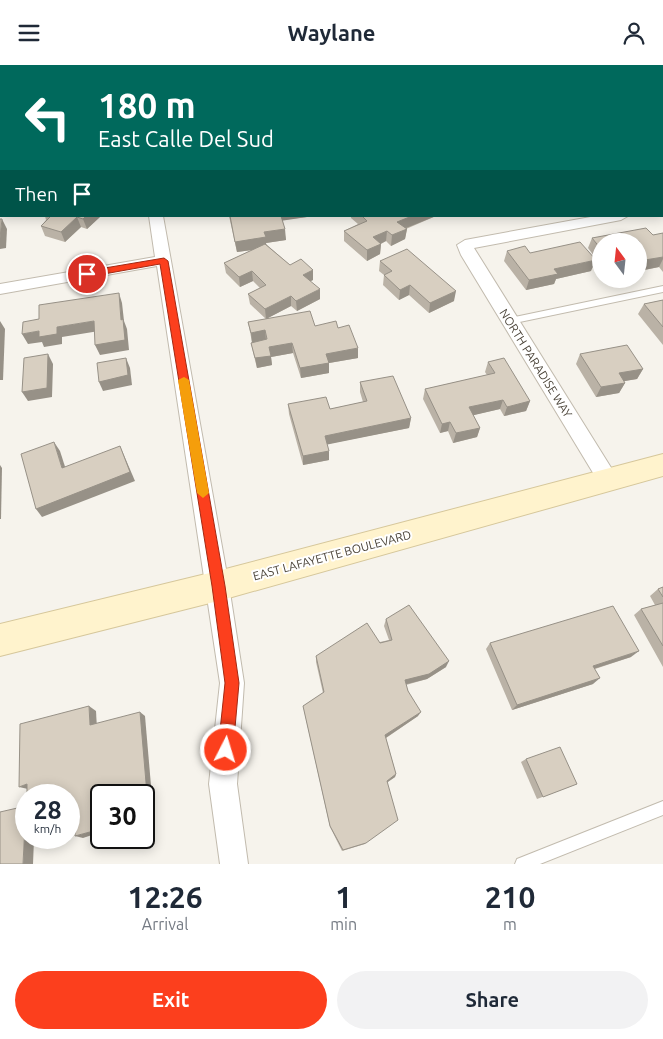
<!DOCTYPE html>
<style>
:root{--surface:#fff;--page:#f2f2f3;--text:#1f2937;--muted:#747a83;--accent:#fc3f1d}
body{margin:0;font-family:Ubuntu,sans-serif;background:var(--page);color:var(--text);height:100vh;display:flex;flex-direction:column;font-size:19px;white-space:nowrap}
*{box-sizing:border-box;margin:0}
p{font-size:16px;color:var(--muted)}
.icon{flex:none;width:28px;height:28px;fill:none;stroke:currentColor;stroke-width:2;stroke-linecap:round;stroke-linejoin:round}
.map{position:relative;height:799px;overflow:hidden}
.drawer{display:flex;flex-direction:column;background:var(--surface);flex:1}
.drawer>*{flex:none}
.guide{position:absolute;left:0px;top:0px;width:664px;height:152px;box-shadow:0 2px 12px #0003;background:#00695c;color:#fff;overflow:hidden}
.needle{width:32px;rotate:345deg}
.buttons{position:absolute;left:592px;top:168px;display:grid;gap:10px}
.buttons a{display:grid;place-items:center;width:55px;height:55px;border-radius:50%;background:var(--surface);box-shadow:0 2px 12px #0003;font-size:25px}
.speed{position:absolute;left:15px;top:719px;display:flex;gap:10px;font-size:25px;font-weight:700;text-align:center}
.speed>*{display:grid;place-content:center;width:65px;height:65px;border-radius:50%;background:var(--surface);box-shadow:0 2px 12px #0003;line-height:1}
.speed small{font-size:12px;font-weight:400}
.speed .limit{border:2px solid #111;border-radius:8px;background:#fff;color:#111}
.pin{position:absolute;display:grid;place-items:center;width:42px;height:42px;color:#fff;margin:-21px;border:2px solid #fff;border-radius:50%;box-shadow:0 1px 5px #0007}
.me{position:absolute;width:55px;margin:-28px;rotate:5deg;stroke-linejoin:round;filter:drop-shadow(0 0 4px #0008)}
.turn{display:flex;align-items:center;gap:18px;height:105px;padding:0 15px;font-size:22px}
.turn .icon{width:65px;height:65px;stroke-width:2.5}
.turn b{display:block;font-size:35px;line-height:42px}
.then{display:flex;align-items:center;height:48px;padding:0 15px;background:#0003;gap:10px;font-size:19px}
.eta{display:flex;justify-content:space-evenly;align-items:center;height:85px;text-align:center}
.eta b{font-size:30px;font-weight:700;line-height:35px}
.primary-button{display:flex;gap:10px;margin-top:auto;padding:10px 15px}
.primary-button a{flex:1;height:58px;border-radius:30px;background:var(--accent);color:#fff;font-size:20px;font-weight:700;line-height:58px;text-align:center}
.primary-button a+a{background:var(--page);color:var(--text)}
header{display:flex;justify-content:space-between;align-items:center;height:65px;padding:0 15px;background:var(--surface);font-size:22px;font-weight:700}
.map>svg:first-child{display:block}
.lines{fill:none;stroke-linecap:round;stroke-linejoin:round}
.lane-casing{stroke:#c2bbae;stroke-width:2}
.street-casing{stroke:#c2bbae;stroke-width:2}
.secondary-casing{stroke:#d6c79b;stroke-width:2}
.lane{fill:#fff;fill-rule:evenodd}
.street{fill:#fff;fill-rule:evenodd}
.secondary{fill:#fff3cd;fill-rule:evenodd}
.wall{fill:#bab2a6}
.shaded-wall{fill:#979187}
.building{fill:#d8cfc1;stroke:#979187}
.route{fill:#fc3f1d;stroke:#a42913}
.slow{fill:#f59e0b}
.labels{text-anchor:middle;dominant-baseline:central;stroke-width:4;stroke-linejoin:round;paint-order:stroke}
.street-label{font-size:12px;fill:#4b4439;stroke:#fff}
</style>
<header><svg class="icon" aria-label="menu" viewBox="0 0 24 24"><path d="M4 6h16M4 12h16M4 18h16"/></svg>Waylane<svg class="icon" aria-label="person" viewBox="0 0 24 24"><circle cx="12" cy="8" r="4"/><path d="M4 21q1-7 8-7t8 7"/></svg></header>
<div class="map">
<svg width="663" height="799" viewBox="0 0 663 799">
<rect width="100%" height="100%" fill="#f6f3ec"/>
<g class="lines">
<g class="lane-casing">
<g id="lane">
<path d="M663,74V79H662V74Z"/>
<rect x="0" y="121" width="1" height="4"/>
<path d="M663,221V227L510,259L506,256L510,253Z"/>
<path d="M663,736V750L540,799H515L517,794Z"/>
</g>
</g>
<g class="street-casing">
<g id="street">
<path d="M124,0H136V1H125Z"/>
<path d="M523,0H535L536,1H524Z"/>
<rect x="662" y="21" width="1" height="8"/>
<path d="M1,44V52L0,53V45Z"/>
<rect x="662" y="140" width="1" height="8"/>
<path d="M149,151H163L229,521L244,618L237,719L248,799H220L209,719L220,618L157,201L0,229V219L155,192Z"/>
<path d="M596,151H628L621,155L474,183L615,409L618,415L615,421L608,424L601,421L461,190L457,180L465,175Z"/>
</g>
</g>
<g class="secondary-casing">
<path id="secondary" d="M663,389V411L218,536L0,591V559L218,506Z"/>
</g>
<use href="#lane" class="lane"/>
<use href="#street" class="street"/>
<use href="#secondary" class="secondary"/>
</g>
<g class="wall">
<path d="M0,0H20V1H1V27H0Z"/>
<path d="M643,0H663V8L662,1H642Z"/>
<path d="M45,151H101L87,164L81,162L65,177L45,171L41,161L46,155Z"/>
<path d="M229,151H307V152L282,155L286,175L266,178V179L290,200L313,205V215L310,216L320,234L297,246L291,241L268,253L315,261L338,263L358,293L329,298V308L301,313L293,288L271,292L272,300L257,303L253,287L251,278L252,277L248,257L266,254L250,239L248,229L260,223L253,216L240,222L226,208L224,198L252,185L237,187Z"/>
<path d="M351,151H436L406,164H407L405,174L391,181L386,176L381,179L380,189L367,196L344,176V166L358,159L351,153Z"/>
<path d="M663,168V207L659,202L639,206V176H601V200L588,183L592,173L653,170Z"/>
<path d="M507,186L530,188L591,206L556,214L554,219L526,225L504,196Z"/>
<path d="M380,196L454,236L429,248L409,230L399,235L383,220L384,210L379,206Z"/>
<path d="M663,235V280L638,249L644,239Z"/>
<path d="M580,289L643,304L637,314L624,316L625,318L619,328L596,332L576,299Z"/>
<path d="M488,297L530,336L526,346L504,351L500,344L473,350L480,363L477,372L453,378L448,366L440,368L423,334L425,324L487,310L485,307Z"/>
<path d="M360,317L411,353L409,363L327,379L329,395L303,400L289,349L288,339L330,344L363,337L360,327Z"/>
<path d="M663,522V602L634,550L641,544L655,540L650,531L658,524Z"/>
<path d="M386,554L446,602L427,614L406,620L408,626L418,651L386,673L396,709L395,712L388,717L365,779L342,786L330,762L303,641L323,628L316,597V591L389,575L384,561Z"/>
<path d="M490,578L631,592L595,604L593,619L512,645L486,584Z"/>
<path d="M526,694L577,719L537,734L521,697Z"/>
</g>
<g class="shaded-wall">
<rect x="71" y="0" width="20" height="1"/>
<rect x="286" y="0" width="28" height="1"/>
<path d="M369,0H380V1H360Z"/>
<rect x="394" y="0" width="40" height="1"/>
<rect x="0" y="86" width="1" height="11"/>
<path d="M86,151H101L87,164L83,154Z"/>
<path d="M280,151H307V152L280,156Z"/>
<path d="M412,151H436L396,167L397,157Z"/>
<path d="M77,152L81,162L65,177L61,167Z"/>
<path d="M2,154L7,164L6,183L0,184V173Z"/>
<path d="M285,164L286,175L266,178L267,183L237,187L235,177L264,167Z"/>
<path d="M407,164L405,174L391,181L392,170Z"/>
<path d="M387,166L386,176L372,183L373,172Z"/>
<path d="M381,179L380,189L367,196V185Z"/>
<path d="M663,192V194L659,202L639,206V196Z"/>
<path d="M596,195L591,206L556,214L554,219L526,225L529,215L554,204Z"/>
<path d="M313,205V215L303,220V210Z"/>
<path d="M252,206L253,216L240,222L239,212Z"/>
<path d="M410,220L409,230L399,235L400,225Z"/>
<path d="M320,224V234L297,246L296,236Z"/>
<path d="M456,226L454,236L429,248L430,238Z"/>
<path d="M119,228L122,238L124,256L127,264L129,285L100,290L95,280L121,255Z"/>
<path d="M291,231V241L266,254L265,244Z"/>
<path d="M0,256L5,264L3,315H0Z"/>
<path d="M94,256L99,266L62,272V279L44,282L42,277L28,279L22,269L39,266L57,262Z"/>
<path d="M265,265L266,275L252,278L251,268Z"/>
<path d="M292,278L293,288L271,292L272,300L257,303L255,293L269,282Z"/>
<path d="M358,283V293L329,298V308L301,313L300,303L326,289Z"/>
<path d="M48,289L53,299L52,332L28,336L22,327Z"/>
<path d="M126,293L130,303L132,320L103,326L99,317Z"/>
<path d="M643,304L637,314L613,318L619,308Z"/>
<path d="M625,318L619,328L596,332L601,322Z"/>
<path d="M503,335L500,344L466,352L469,342Z"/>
<path d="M530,336L526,346L504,351L507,342Z"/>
<path d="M411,353L409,363L325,380V371Z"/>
<path d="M450,357L448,366L440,368L442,359Z"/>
<path d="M480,363L477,372L453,378L456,368Z"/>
<path d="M54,377L60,386L68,411L62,403Z"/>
<path d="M120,381L135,416L42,452L36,444Z"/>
<path d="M329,386V395L303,400V391Z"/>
<path d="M0,400L2,403L1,454H0Z"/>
<path d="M639,586L631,592L587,606L593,601Z"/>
<path d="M449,596L446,602L427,614L403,620L405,615Z"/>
<path d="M600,613L593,619L512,645L517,640Z"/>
<path d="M89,641L96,646L97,664L90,660Z"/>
<path d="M140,647L145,651L152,732L144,734Z"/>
<path d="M421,647L418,651L384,674L385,670Z"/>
<path d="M396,709L395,712L386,718L387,716Z"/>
<path d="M27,719L28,724L19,722Z"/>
<path d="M26,741V772H41L36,774H34L33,799H23Z"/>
<path d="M75,759L82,761L69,765V761Z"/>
<path d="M101,764V767L83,773L75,771Z"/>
</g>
<g class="building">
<path d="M0,0H16L15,1H2V0Z"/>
<rect x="37" y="0" width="34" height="1"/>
<path d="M198,0H242V1H199Z"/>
<path d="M324,0H369L360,1H323Z"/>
<path d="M562,0H636L638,1H564Z"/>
<path d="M1,5V17H0V6Z"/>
<path d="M1,63V86H0V64Z"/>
<path d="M51,151H86L83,154L77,152L61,167L41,161Z"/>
<path d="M230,151H281L285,164L264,167L266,172L235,177Z"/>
<path d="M362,151H412L397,157L407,164L392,170L387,166L373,172L381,179L367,185L344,166L367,156Z"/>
<path d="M0,154H2L0,173Z"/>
<path d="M646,163L653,170L663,168V192L639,196V176H601V184L592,173Z"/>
<path d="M580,177L596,195L554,204L558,209L529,215L507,186L525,181L530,188Z"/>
<path d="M265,179L290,200L301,194L313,205L303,210L320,224L296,236L291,231L265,244L248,229L266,220L252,206L239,212L224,198Z"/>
<path d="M407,184L456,226L430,238L410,220L400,225L384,210L392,206L380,196Z"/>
<path d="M119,228L121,255L123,254L125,275L95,280L94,256L57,262V269L39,272V266L22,269L23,257L39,254V240Z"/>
<path d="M663,235V262L644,239Z"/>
<path d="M310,246L315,261L336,256L338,263L349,260L358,283L326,289L329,298L300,303L292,278L269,282L271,291L255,293L251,278L267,274L265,265L251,268L248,257Z"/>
<path d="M627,280L643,304L619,308L625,318L601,322L580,289Z"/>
<path d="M48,289L47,323L22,327L24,293Z"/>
<path d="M126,293L128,310L99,317L97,298Z"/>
<path d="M504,293L530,336L507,342L503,335L469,342L480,363L456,368L450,357L442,359L425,324L495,308L488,297Z"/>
<path d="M393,311L411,353L325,371L329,386L303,391L288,339L326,332L330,344L367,336L360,317Z"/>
<path d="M54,377L62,403L120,381L130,407L36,444L21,389Z"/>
<path d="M663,522V532L658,524Z"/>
<path d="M663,538V581L641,544Z"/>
<path d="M409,540L449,596L429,609L405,615L408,626L421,647L385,670L396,709L387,716L398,755L366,778L343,785L330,761L303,641L324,627L316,591L367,558L380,578L392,575L386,554Z"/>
<path d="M613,541L639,586L593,601L600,613L517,640L490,578Z"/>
<path d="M89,641L90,660L140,647L147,729L144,730H101V764L75,771V759L69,761V730H27V719L19,722L20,659Z"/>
<path d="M560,682L577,719L543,732L526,694Z"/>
<path d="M26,741L23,799H0V747Z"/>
</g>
<path class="route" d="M164,193L168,196L225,521L239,618L233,685L231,691L226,693L220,691L218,685L225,618L212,521L160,199L87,212L83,209L87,206Z"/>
<path class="slow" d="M184,312L189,315L209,428L203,433L197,428L178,315Z"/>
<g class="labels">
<g class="street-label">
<text transform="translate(536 298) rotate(58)">NORTH PARADISE WAY</text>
<text transform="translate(332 490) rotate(-15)">EAST LAFAYETTE BOULEVARD</text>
</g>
</g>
</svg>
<div class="buttons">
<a><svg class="needle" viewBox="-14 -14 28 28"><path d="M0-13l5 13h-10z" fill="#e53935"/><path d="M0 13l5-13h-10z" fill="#747a83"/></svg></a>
</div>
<div class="speed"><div>28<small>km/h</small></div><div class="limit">30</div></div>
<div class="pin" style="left:87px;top:209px;background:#d93025"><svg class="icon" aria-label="arrive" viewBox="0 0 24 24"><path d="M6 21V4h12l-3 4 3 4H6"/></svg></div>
<svg class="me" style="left:226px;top:685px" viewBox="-20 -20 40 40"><circle r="17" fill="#fc3f1d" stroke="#fff" stroke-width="3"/><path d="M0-11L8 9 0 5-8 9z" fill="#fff"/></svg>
<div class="guide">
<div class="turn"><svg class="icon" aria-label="left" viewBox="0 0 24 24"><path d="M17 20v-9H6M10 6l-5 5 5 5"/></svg><div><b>180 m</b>East Calle Del Sud</div></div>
<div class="then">Then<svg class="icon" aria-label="arrive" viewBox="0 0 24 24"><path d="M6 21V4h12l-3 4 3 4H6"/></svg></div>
</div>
</div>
<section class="drawer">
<div class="eta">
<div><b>12:26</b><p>Arrival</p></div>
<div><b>1</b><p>min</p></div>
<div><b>210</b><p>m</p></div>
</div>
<div class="primary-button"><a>Exit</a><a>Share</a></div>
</section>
